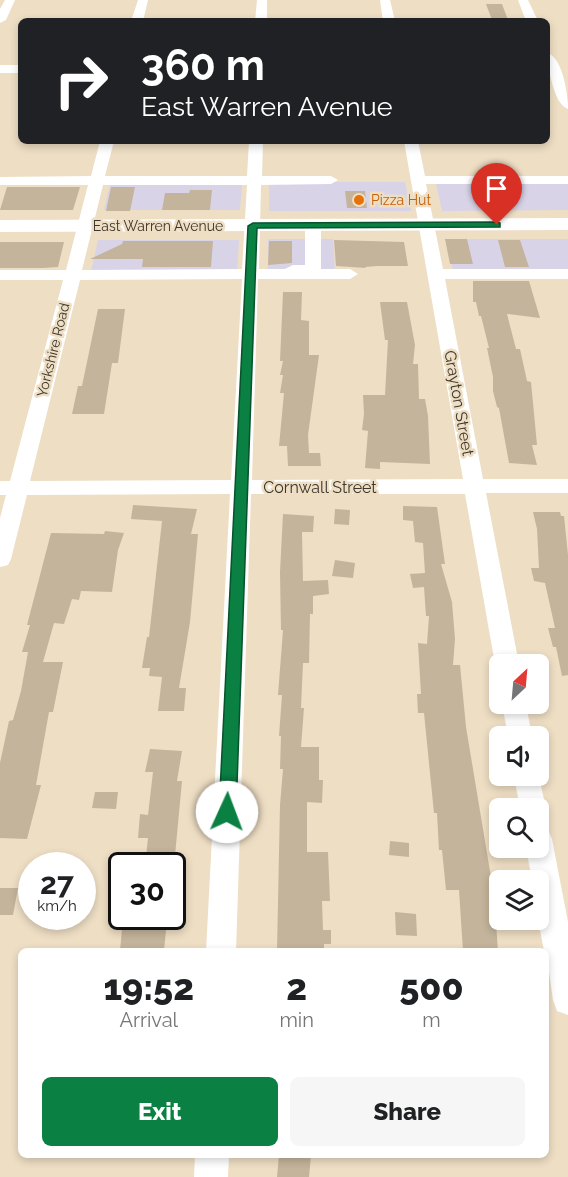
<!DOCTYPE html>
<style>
:root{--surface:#fff;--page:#f6f6f6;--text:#202124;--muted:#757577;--accent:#0b8043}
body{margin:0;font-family:Raleway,sans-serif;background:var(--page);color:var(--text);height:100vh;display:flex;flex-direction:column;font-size:22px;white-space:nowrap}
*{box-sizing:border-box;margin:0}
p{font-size:20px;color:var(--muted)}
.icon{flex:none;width:33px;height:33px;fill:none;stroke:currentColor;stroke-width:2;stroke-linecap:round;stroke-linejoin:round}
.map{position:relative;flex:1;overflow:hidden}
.details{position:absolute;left:18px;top:948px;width:531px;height:210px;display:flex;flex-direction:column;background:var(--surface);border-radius:9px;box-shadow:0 3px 9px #0003}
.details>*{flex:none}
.banner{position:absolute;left:18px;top:18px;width:532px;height:126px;border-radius:9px;box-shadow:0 3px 9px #0003;background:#202124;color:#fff;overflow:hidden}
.needle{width:39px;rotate:26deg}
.controls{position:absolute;left:489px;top:654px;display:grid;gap:12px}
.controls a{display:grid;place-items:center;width:60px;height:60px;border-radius:9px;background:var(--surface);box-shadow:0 3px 9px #0003;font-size:30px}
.speed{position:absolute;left:18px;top:852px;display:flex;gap:12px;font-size:30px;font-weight:700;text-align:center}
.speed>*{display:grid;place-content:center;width:78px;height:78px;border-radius:50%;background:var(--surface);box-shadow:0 3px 9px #0003;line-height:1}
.speed small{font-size:15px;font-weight:400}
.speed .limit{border:3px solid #111;border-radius:9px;background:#fff;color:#111}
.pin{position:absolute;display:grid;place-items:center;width:51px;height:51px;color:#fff;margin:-62px -26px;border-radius:50% 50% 50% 0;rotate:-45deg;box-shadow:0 0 6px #0007}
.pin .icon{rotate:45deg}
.me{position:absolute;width:66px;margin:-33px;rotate:2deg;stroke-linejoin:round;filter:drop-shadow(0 0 4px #0008)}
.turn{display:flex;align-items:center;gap:21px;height:126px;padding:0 24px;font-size:27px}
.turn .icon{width:78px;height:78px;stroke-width:2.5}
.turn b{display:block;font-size:42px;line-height:51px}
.eta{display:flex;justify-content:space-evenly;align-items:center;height:102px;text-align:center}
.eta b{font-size:36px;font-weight:800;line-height:42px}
.primary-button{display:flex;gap:12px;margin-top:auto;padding:12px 24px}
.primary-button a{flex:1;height:69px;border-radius:9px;background:var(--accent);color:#fff;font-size:24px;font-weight:800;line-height:69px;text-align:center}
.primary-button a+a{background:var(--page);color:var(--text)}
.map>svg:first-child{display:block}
.commercial{fill:#d9d3e8}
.building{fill:#c4b49b}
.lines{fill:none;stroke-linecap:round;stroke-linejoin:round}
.minor{fill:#fff;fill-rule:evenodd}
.major{fill:#fff;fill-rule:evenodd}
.route{fill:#0b8043;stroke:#07532c;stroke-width:1.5}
.food-dot{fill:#e8710a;stroke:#eedec4;stroke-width:2}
.labels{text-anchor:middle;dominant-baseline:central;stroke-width:5;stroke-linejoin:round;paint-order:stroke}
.far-food-label{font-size:14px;fill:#c56008;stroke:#eedec4;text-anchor:start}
.far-street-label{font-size:14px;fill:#3c362b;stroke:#eedec4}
.street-label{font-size:16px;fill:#3c362b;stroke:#eedec4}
</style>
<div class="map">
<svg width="568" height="1177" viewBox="0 0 568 1177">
<rect width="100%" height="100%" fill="#eedec4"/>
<g class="commercial">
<path d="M269,182H405L411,211H269Z"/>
<path d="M568,183V210L442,211L436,184Z"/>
<path d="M110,184H242L240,210H104Z"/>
<path d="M268,239H333L335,271H268Z"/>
<path d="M446,239H568V271H453Z"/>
<path d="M98,240H239L237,272H91Z"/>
</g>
<g class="building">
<path d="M486,4H502L508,20H492Z"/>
<path d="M7,187H80L73,210H0Z"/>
<path d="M111,187H135L130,211H106Z"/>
<path d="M190,190H212L210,210H162L165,193H189Z"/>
<path d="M345,191H365L367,208H347Z"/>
<path d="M445,239H467L473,264H450Z"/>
<path d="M334,240L404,242L408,266H377L365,267L366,268L336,266Z"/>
<path d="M498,240H520L529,267H505Z"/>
<path d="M123,241H213L211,267H142L143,259H90L122,244Z"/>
<path d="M269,241H292V263L268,265Z"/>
<path d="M0,242H64L58,267L43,268H0Z"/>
<path d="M473,281H529L540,318L507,314L516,349H520L527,381L531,382L537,445H532L537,465L509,463L499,408L497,407L493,391V377L487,348H489L481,316H479L476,302H473Z"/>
<path d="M283,292H302L301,320L309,321V355H319L308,435L309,453H320L321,466H288L287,446H279L284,393H280L283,375H280L283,361H280Z"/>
<path d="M380,302H407L415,345L413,364H418L419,399H425L428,416L430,464L380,462V469L365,468L368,431L362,430L364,414L363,395H385L388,340H385Z"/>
<path d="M98,309H125L118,363H112L104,414H72L78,386H82Z"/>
<path d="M133,505L197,509L191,534H198L190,622L179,688H186L184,711H158L162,677L149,676L150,668H142L147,637H149L162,521L131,519Z"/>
<path d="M403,506L437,507L445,564H441L452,602L455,639L453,665H460L466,727L494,895L498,951H463L459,890H446L442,850H439L437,813H434L424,713H418L417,694H421L418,643L427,644L429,616H426L424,587L413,588L410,574L425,573L423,543L415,542L413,521L403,520Z"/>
<path d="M335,509L350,510L349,525L334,524Z"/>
<path d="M533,512H560L561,516H564L568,555V675L562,676L556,647H553L548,628H555L545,583L534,581L531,568H539L537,529Z"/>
<path d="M283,514L314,516L313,532H302L303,581L328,580L329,594L313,596V614H310L309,663H303L301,708H304L301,747H319V780H323L322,803L307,802V852H328L330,901H322L323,930H331V944H324V951H277L280,805L283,769H280L281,736H279L282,695H278L283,630H281L280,572Z"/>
<path d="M105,531L124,533L118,550L112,592L81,591L79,600L72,599L64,624L54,623L43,662H63L53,712H49L36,785H41L27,839L0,838V763L9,721L13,720L21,691L28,652H22L30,625H27L51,533L104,534Z"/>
<path d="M335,560L355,563L353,578L332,576Z"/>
<path d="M150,749L182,751L177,781H182L174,866H145L148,838H138L140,814L148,815L153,772H145Z"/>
<path d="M95,792H118L116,809L92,808Z"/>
<path d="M390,841L409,843V857L389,855Z"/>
<path d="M0,888H18L13,915H0Z"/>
<path d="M395,912L416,914L417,936L396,935Z"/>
<path d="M122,929L166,930L164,951H120Z"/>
<path d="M279,1155H311L309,1177H277Z"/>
</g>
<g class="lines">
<g class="minor">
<path d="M5,0H15L6,20L0,23V9Z"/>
<path d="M138,0H148L143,21H131Z"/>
<path d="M257,0H267V21H255Z"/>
<path d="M380,0H390L395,21H383Z"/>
<path d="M518,0H528L538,21H526Z"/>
<path d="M548,53C563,59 568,95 568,109C554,105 547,66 548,53Z"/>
<rect x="0" y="65" width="21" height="8"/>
<path d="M100,141H114L105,176H247L249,141H263L262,176H331L338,180L331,184L261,185L259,269H285L293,265H305V225L313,220L321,225V269H350L358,274L350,279H258L252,480L463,479L404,141H418L425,176H568V184H426L443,269H568V279H445L483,479H568V493H486L519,664H500V671L495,664L465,494H251L236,951H206L230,494L27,495L11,559L8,565L0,567V518L6,495H0V481H10L63,280H0V270H66L88,185H0V177L91,176ZM103,185H247L242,269L82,270ZM242,279L231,480L30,481L80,280Z"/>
<path d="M502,704H526L532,736H508Z"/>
<path d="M538,773L546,808L542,817L538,818V808H520L514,776H538Z"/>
<path d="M538,826L548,830L552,839L568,922V1015L557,1011L553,1000L546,951H544L538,920V880H532L526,848H538Z"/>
<path d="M195,1155H229L228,1177H194Z"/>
</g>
<path class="major" d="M568,218V230L0,232V220Z"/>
</g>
<path class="route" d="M497,222L500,223V227L257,228L236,812L233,817L227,819L222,817L219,812L248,226L253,223Z"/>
<circle class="food-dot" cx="359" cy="200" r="6"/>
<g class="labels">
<g class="far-food-label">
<text x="371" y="200">Pizza Hut</text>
</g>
<g class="far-street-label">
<text x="158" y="226">East Warren Avenue</text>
<text transform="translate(53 350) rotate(-76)">Yorkshire Road</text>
</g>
<g class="street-label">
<text transform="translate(459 403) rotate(80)">Grayton Street</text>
<text x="320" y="487">Cornwall Street</text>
</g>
</g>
</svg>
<div class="controls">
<a><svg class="needle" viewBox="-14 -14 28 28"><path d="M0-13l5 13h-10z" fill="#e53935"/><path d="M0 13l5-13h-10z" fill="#757577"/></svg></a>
<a><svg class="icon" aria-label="sound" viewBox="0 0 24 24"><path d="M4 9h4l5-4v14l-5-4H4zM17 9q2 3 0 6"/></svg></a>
<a><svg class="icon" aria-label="search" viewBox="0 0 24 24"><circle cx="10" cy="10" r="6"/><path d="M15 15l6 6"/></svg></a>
<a><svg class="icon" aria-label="layers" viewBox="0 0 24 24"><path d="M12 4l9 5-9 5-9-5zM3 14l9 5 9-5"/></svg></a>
</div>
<div class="speed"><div>27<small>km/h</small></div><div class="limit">30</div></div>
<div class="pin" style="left:497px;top:225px;background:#d93025"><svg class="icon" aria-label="arrive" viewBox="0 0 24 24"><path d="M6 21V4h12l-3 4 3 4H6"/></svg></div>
<svg class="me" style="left:227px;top:812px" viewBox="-20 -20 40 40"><circle r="19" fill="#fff"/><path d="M0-13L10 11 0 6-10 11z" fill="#0b8043"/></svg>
<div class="banner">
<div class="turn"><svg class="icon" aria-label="right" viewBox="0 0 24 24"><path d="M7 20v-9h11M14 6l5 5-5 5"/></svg><div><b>360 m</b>East Warren Avenue</div></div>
</div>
<section class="details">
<div class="eta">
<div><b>19:52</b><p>Arrival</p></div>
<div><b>2</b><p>min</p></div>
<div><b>500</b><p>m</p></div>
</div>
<div class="primary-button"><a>Exit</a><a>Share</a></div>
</section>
</div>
